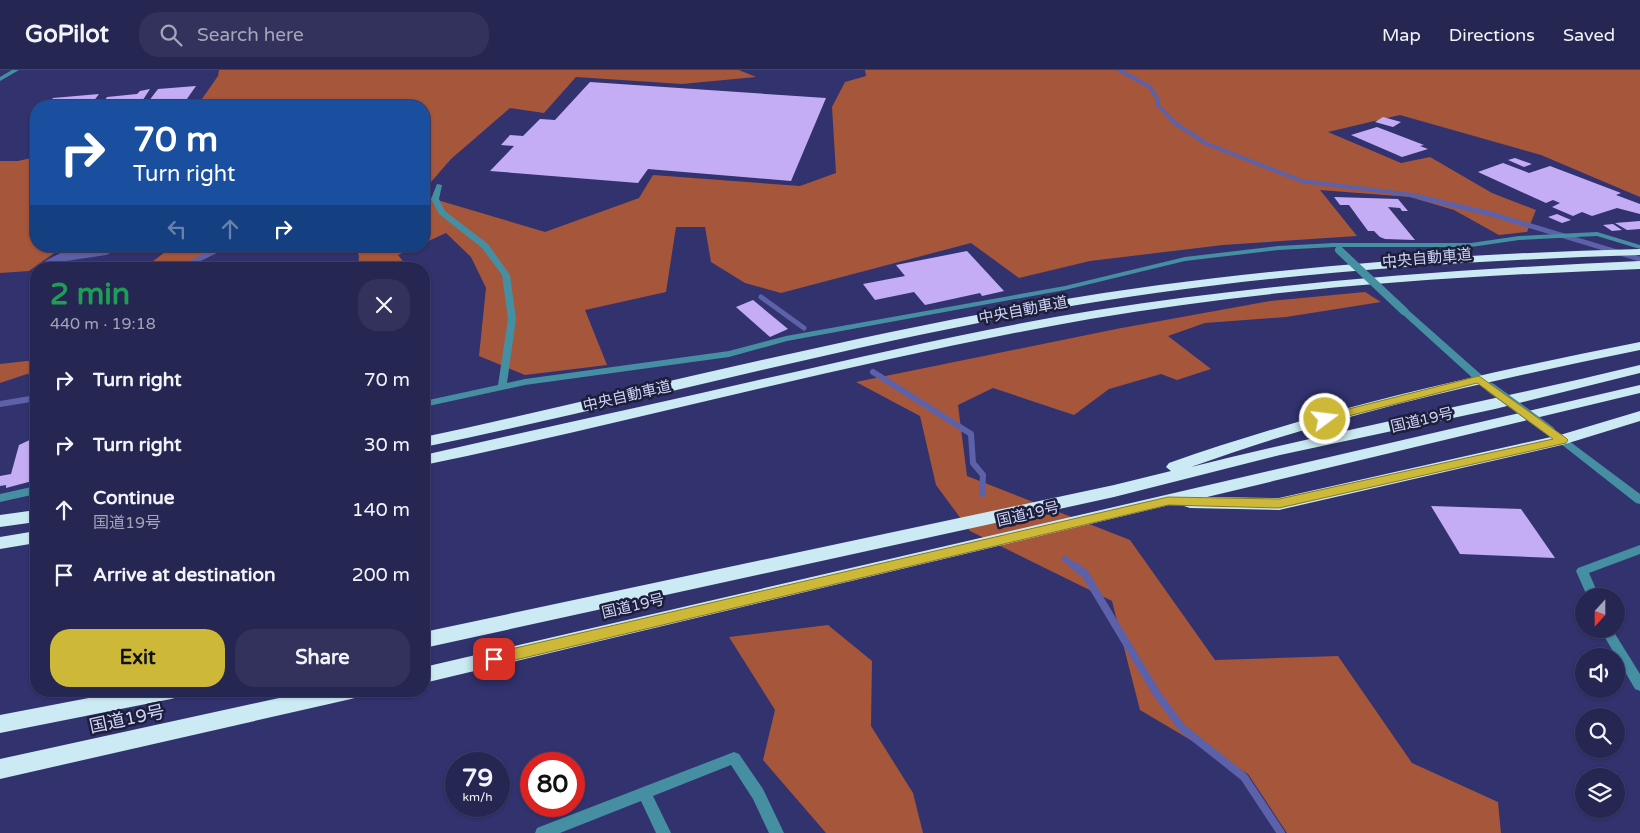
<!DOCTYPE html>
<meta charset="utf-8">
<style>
:root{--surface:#262653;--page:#32325d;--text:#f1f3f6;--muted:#a4a5b8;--line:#42436a;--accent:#ceb838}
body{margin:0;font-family:"Varela Round","Noto Sans JP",sans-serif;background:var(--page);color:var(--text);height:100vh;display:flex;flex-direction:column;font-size:19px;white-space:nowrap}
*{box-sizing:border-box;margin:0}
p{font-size:16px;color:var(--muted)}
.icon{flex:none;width:28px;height:28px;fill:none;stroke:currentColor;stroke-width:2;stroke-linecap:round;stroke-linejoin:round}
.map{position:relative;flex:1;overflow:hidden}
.details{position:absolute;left:30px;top:192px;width:400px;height:435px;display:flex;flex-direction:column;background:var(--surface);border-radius:20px;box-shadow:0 1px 4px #0004,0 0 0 1px var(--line)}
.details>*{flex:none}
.hud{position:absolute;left:30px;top:30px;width:400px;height:152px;border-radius:20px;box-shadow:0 1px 4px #0004,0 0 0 1px var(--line);background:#1a4fa0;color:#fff;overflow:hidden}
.needle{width:32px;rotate:201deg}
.tools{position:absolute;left:1575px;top:518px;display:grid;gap:10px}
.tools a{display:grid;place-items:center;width:50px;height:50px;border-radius:50%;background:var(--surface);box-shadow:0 1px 4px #0004,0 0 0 1px var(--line);font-size:25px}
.speed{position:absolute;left:445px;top:682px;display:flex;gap:10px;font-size:25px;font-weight:700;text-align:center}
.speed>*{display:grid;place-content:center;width:65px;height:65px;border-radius:50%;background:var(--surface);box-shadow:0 1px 4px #0004,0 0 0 1px var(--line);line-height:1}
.speed small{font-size:12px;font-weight:400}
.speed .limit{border:8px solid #d22;background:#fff;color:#111}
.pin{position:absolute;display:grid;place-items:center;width:42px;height:42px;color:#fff;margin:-21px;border-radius:10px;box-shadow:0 2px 8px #0006}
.me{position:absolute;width:55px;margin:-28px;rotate:75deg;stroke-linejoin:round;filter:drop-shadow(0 0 4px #0008)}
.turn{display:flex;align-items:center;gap:18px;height:105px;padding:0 20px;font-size:22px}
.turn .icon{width:65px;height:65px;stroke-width:2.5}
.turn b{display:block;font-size:35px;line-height:42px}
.lanes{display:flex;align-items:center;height:48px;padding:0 20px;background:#0003;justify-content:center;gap:25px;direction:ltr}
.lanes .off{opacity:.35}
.round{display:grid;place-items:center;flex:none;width:52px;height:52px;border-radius:20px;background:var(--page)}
.headline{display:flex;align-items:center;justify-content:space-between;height:85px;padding:0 20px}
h1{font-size:30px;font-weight:800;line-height:38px;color:#1e9e55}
.action{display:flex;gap:10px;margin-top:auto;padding:10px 20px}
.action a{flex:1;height:58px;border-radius:20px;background:var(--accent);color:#111;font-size:20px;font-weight:800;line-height:58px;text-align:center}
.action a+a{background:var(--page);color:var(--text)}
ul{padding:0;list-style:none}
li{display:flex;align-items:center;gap:15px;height:65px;padding:0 20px}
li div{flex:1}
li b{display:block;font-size:19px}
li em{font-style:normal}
header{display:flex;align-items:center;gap:30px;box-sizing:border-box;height:70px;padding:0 25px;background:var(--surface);border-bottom:1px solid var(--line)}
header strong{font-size:24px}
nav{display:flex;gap:28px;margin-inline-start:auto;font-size:18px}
.search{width:350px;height:45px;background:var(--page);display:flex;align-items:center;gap:12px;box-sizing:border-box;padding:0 18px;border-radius:20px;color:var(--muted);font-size:19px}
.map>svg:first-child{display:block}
.forest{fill:#a6563a}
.water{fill:#5d61a9}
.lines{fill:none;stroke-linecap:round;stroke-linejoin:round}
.stream-far3{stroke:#5d61a9;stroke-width:4}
.stream-far2{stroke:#5d61a9;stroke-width:5}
.stream-far1{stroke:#5d61a9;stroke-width:6}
.stream{stroke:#5d61a9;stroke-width:8}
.building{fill:#c5adf5}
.street{fill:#468ea2;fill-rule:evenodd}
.highway{fill:#cceaf4;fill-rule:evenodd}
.street-bridge-far1{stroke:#468ea2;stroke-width:8}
.street-bridge{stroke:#468ea2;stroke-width:10}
.route{fill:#ceb838;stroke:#867824}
.labels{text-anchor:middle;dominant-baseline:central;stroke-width:5;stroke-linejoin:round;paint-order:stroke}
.street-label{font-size:15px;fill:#ced3f8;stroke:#1d1f3a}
.near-street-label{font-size:18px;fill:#ced3f8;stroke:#1d1f3a}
</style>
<header>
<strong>GoPilot</strong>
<div class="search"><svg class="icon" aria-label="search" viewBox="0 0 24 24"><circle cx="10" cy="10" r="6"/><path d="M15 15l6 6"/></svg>Search here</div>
<nav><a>Map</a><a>Directions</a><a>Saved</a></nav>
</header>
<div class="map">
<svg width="1640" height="763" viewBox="0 0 1640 763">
<rect width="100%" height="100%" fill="#32326f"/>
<g class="forest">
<path d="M219,0H739L756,7L682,14L576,7L544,43L510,38L451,89L424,120V36H197L218,6Z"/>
<path d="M865,0H1640V127L1541,85L1400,45L1328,62L1401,93L1430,87L1492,123L1536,140L1527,162L1499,165L1454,140L1410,127L1320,120L1357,166L1223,175L1090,191L1019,208L971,173L781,223L745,213L711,192L705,157H676L666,222L585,240L607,295L525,305L479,286L486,218L471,187L446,163L424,173V126L545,162L639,128L653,105L800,116L836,103L832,37L845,12L866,6Z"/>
<path d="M36,87V176H64L29,201L0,203V91H18Z"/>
<path d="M181,176H232L182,199H143L165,182Z"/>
<path d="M355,176H417L398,185L409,199H358L359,186Z"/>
<path d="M1365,222L1381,232L1286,247L1205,253L1168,266L1211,299L1177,310L1161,304L1109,319L1074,345L993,318L958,335L967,406L1130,470L1215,590L1338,586L1412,693L1498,732L1501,763H1287L1248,704L1140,640L1112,531L970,461L936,415L920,346L856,312L1116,259L1270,231Z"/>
<path d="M36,290V305L27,304L0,313V294Z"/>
<path d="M828,555L872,591L871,656L913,723L923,763H826L763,690L775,640L729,567Z"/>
</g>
<path class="water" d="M74,176H126L106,185L46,194L45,191Z"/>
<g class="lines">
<path class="stream-far3" d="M1119,0L1150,17L1157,28L1158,35L1175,53L1207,74L1302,111L1406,124L1424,128"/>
<g class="stream-far2">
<path d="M1419,127L1491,144L1640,189"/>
<path d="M179,199L225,176"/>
<path d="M761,227L804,258"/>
</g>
<g class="stream-far1">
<path d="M873,302L971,364L973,393L983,405L982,424"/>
<path d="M0,334L36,328"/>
<path d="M1065,489L1078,499"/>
</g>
<path class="stream" d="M1076,497L1085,504L1157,624L1182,658L1244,707L1281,763"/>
</g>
<g class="building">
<path d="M590,12L826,28L791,111L648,99L638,113L490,101L514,76L501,75L510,65L523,66L540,49L555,50Z"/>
<path d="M196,16L182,36H145L158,19Z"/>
<path d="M150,19L139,36H101L107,27L137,24L140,21Z"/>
<path d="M99,24L90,36H46L53,28Z"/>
<path d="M1383,47L1401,52L1393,57L1375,52Z"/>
<path d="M1377,57L1424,75L1420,76L1428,79L1402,87L1351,65Z"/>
<path d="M1515,88L1532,94L1524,97L1508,90Z"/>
<path d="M1503,93L1529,103L1550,96L1621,123L1616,125L1640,134V144L1617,138L1592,146L1582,142L1573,146L1552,137L1560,133L1553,130L1546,133L1478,102Z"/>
<path d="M1334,127L1398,129L1408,141H1402L1400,138L1388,137L1415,170L1385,169L1380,167L1374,161H1368L1349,135H1340Z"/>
<path d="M1557,144L1571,150L1562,153L1548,147Z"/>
<path d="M1640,151V159L1627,160L1615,153Z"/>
<path d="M1613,154L1622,160L1612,161L1603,155Z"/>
<path d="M967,181L1004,221L982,226L980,223L925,235L914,222L875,230L863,214L905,206L896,195Z"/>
<path d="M753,230L788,259L770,267L736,237Z"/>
<path d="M36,367V410L6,418V415L0,416V406L11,404L19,375Z"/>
<path d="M1431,436L1521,439L1555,488L1460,484Z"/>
</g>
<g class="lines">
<g class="street">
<path d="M12,0H19L0,11V7Z"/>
<path d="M437,114L442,115L439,129L445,141L488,174L510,205L516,249L507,313L525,309L729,281L786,266L1065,216L1185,187L1278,176L1334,173H1471L1519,166L1597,162L1640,175V179L1597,166L1519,170L1471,177H1334L1278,180L1185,191L1065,220L787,271L729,287L525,315L424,337V331L498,315L508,249L502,205L482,178L439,144L431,129Z"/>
<path d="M1404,238L1407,239L1494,316L1496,318L1494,320H1488L1476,311L1401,243V239Z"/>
<path d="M1550,358L1553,359L1640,424V434L1636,433L1547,363L1545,361L1547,359Z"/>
<path d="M36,416V424L0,432V424Z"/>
<path d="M1640,475V484L1589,503L1599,526H1587L1576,501L1578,498Z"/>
<path d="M1600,559H1612L1640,604V621L1635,619Z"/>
<path d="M734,682L739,684L763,719L784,763H769L753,729L731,695L653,726L671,763H656L641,731L560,763H535L537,758L542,756Z"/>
</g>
<g class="highway">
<path d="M1640,179V185C1444,191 1241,206 1048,240C838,277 632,334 424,377V367C632,322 838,268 1048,232C1242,199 1443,184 1640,179Z"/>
<path d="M1640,191V199C1456,206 1272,218 1090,249C866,288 646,349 424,395V385C537,359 650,335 763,309C874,284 985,258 1097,240C1277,212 1458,199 1640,191Z"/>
<path d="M1640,272V280C1488,311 1337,344 1191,397C1340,360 1491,331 1640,295V303L1495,339L1280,385L1114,427L424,578V562L1114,415L1171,401L1166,397L1169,393C1322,339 1480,304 1640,272Z"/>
<path d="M1640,315V323L1207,427L1279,428L1560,365L1640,341V351L1562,375L1279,440L1190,438L1184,436L1182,432L424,613V597Z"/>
<path d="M36,440V452L0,457V445Z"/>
<path d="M36,461V473L0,479V467Z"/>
<path d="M125,621H181L178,627L171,629L0,663V645Z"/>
<path d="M311,621H361L358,627L351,629L0,709V689Z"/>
</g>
<path class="street-bridge-far1" d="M1339,180L1404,241"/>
<path class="street-bridge" d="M1491,318L1550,361"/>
</g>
<path class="route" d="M1479,306L1566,368L1568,370L1566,373L1279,438L1168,435L494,595L489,593L487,589L489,585L494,583L1168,427L1279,429L1553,369L1477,313L1325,352L1319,349L1325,345Z"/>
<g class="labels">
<g class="street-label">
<text transform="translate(1427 188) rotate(-5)">中央自動車道</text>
<text transform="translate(1023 240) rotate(-11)">中央自動車道</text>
<text transform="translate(627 326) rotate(-13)">中央自動車道</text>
<text transform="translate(1422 350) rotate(-13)">国道19号</text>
<text transform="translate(1028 444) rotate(-13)">国道19号</text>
<text transform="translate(633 536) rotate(-13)">国道19号</text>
</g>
<g class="near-street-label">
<text transform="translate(127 649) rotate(-12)">国道19号</text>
</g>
</g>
</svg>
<div class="tools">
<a><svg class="needle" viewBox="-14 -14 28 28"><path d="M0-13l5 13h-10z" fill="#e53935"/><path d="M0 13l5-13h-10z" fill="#a4a5b8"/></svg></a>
<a><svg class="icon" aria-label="sound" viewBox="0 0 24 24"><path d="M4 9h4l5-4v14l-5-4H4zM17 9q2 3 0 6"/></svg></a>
<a><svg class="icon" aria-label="search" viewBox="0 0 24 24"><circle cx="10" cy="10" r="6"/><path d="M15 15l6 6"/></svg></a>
<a><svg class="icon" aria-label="layers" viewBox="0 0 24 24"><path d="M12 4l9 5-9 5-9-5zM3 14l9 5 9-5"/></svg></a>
</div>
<div class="speed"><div>79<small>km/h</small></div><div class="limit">80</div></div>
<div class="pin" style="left:494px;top:589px;background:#d93025"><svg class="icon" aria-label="arrive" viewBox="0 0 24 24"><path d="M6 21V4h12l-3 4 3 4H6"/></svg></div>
<svg class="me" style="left:1325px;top:349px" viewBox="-20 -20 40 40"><circle r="17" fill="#ceb838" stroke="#fff" stroke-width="3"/><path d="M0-11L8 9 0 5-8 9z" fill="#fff"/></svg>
<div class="hud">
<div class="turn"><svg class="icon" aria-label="right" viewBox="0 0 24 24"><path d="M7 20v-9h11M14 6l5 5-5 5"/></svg><div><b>70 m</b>Turn right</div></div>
<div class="lanes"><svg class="icon off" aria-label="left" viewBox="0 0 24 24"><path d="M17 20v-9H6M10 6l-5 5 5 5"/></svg><svg class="icon off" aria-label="ahead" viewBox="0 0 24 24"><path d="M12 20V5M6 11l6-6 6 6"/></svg><svg class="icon" aria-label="right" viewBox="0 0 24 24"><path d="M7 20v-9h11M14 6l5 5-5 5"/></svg></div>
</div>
<section class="details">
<div class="headline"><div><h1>2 min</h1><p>440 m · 19:18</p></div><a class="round"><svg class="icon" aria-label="close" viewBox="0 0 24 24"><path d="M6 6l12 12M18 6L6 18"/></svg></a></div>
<ul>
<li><svg class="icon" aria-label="right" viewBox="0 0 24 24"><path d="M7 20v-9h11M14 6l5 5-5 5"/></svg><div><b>Turn right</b></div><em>70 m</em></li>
<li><svg class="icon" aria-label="right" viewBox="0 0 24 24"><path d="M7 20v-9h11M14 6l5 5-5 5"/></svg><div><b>Turn right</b></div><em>30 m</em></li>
<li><svg class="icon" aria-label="ahead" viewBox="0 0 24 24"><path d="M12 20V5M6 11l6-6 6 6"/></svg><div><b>Continue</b><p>国道19号</p></div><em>140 m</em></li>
<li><svg class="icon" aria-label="arrive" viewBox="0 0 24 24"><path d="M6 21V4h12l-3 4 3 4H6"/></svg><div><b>Arrive at destination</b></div><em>200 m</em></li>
</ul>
<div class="action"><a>Exit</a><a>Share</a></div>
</section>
</div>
